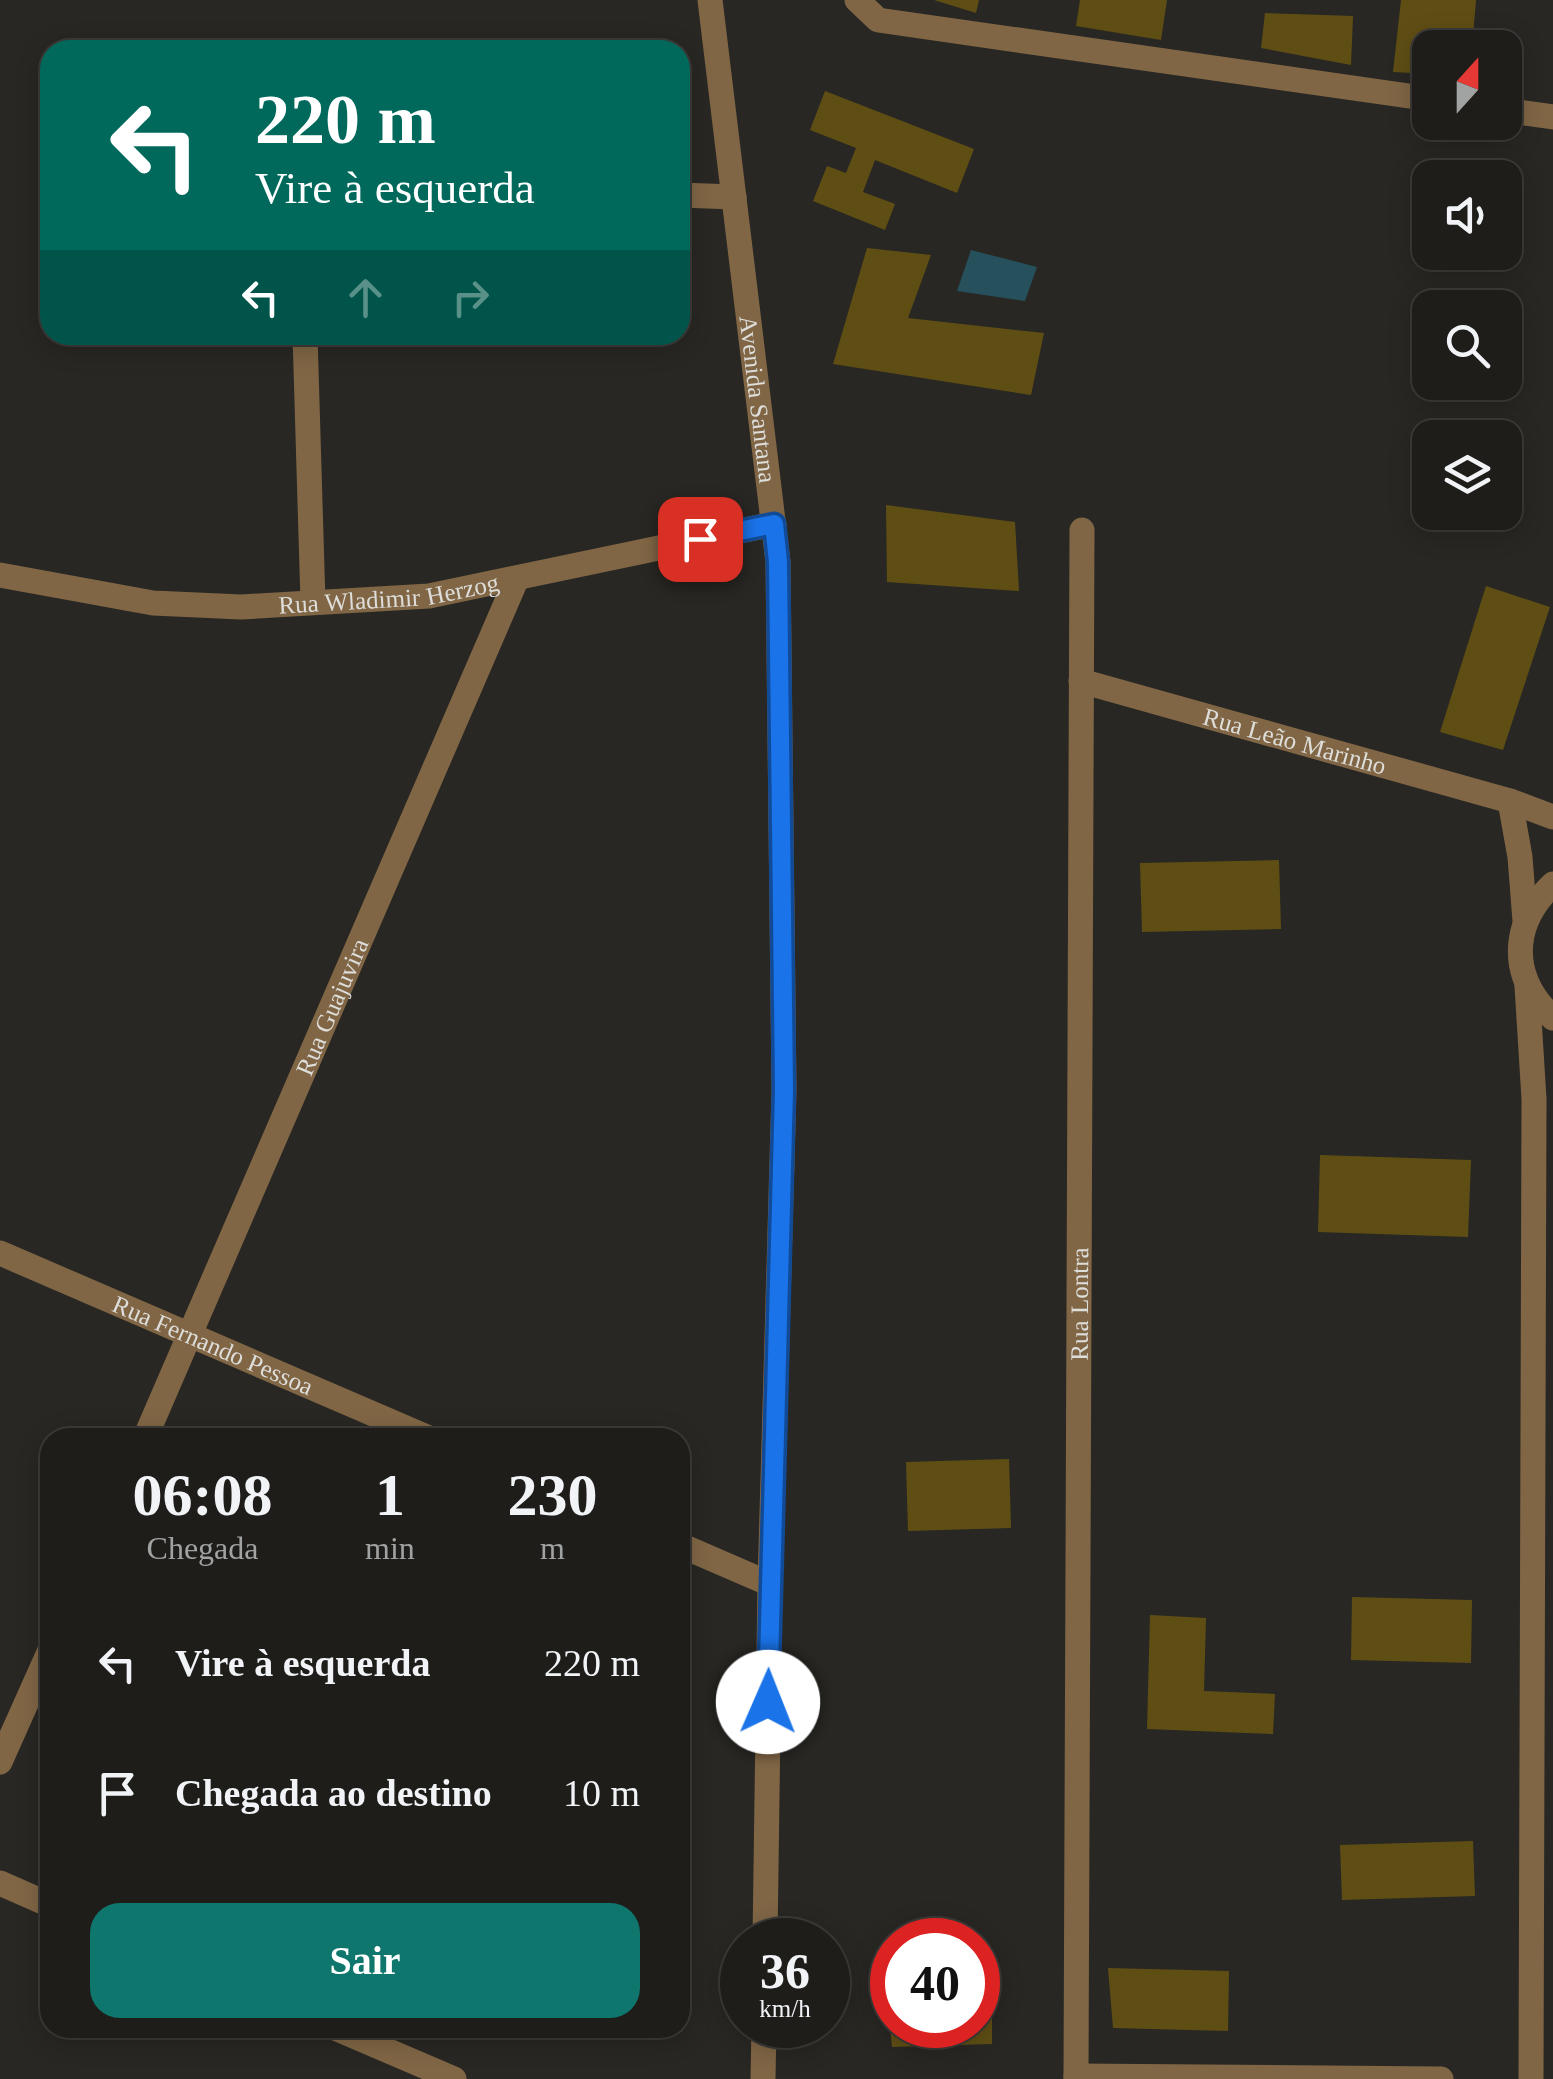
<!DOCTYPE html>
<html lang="pt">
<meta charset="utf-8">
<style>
:root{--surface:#1e1d1a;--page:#262623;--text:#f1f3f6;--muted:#a1a2a2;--line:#3c3b39;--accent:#0f766e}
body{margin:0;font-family:Georgia,serif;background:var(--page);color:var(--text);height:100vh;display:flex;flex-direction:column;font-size:38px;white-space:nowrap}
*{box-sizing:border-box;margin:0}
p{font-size:32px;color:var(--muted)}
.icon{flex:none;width:55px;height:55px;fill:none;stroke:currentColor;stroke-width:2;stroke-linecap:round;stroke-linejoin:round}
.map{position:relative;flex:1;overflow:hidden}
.drawer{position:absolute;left:40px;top:1428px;width:650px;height:610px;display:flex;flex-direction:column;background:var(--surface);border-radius:30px;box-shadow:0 5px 25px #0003,0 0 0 2px var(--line)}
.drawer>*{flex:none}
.top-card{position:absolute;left:40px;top:40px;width:650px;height:305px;border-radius:30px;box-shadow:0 5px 25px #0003,0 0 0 2px var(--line);background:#00695c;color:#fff;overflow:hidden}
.needle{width:65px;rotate:21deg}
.buttons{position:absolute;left:1412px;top:30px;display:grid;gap:20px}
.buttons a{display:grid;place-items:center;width:110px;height:110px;border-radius:20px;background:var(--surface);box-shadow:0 5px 25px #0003,0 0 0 2px var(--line);font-size:50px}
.speed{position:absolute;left:720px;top:1918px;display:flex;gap:20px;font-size:50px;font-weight:700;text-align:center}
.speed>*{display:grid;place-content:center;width:130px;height:130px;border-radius:50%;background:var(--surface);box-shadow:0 5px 25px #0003,0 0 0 2px var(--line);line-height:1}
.speed small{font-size:25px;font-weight:400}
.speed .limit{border:15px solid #d22;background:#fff;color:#111}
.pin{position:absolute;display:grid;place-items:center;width:85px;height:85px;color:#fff;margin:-42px;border-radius:20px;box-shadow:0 5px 15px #0006}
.me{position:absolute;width:110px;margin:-55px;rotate:1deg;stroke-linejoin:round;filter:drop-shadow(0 0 8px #0008)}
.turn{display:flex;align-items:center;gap:35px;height:210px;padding:0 50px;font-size:45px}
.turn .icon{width:130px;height:130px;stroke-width:2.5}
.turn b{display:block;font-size:70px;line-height:85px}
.lanes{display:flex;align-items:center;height:95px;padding:0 50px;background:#0003;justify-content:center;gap:50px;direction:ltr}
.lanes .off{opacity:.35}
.eta{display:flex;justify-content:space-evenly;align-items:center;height:170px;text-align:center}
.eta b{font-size:60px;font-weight:800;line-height:70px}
.primary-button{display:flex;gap:20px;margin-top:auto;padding:20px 50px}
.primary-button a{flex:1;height:115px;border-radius:30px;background:var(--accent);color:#fff;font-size:40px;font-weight:800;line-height:115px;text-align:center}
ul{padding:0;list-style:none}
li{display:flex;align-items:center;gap:30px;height:130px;padding:0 50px}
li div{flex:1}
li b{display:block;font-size:38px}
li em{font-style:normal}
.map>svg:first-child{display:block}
.water{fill:#26515c}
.building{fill:#5f4e14}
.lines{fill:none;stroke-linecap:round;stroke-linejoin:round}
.minor{stroke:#806645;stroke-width:25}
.route-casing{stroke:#114b97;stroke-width:25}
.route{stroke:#1a73e8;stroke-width:18}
.labels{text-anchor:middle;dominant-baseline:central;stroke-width:9;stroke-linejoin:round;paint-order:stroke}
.street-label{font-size:25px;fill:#ddddda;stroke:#1e1d1a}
</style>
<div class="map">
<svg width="1553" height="2079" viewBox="0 0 1553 2079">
<rect width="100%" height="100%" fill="#282723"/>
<path class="water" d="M971,250L1037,267L1025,301L957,291Z"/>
<g class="building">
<path d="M934,0H979L976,13Z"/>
<path d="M1080,0H1167L1161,40L1076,26Z"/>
<path d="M1401,0H1476L1472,48H1430V74L1393,72Z"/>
<path d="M1265,13L1353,16L1351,65L1261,48Z"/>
<path d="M825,91L974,149L957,193L875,160L863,192L895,204L885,230L813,201L827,166L846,173L856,148L810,130Z"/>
<path d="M867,248L931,255L908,318L1044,333L1031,395L833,364Z"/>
<path d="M886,505L1015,522L1019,591L887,582Z"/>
<path d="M1486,586L1550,607L1503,750L1440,732Z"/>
<path d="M1279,860L1281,929L1142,932L1140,863Z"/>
<path d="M1320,1155L1471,1160L1468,1237L1318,1232Z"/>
<path d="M1009,1459L1011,1528L908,1531L906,1462Z"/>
<path d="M1352,1597L1472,1600L1471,1663L1351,1660Z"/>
<path d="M1150,1615L1206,1618L1204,1691L1275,1694L1273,1734L1147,1729Z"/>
<path d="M1473,1841L1475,1896L1342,1900L1340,1845Z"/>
<path d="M1108,1968L1229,1971L1228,2031L1113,2028Z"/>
<path d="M978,1978L992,1979V2044L892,2047L890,2026L978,2025Z"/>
</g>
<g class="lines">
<g class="minor">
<path id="s1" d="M710,0L778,562L784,1090L770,1584L765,1940"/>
<path d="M857,0L878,20L1430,99"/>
<path d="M1505,110L1553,117"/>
<path d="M680,195L734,197"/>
<path d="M305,335L313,602"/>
<path id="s2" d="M0,575L153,603L241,607L429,596L774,524"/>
<path id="s3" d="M1081,681L1510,801L1553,817"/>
<path d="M1510,801L1520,857L1525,921"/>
<path d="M1553,884C1510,925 1509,977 1553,1018"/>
<path d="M1527,986L1534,1099L1531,2079"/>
<path id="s4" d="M0,1253L429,1438"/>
<path id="s5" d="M145,1438L517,578"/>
<path d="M680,1545L770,1584"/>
<path d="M0,1762L50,1650"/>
<path d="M0,1883L50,1905"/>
<path d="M335,2028L454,2079"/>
<path d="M1076,2076L1441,2079"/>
<path d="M763,2079L764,2025"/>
<path id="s6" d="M1076,2079L1082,530"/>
</g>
</g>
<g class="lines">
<g class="route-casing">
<path id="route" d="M700,539L774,524L778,562L784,1090L768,1702"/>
</g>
<use href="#route" class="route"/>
</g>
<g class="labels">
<g class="street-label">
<text stroke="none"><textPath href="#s1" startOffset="402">Avenida Santana</textPath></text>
<text stroke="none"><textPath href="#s2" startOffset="392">Rua Wladimir Herzog</textPath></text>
<text stroke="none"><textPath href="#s3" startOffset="222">Rua Leão Marinho</textPath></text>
<text stroke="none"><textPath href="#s5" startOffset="470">Rua Guajuvira</textPath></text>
<text stroke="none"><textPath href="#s6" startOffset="775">Rua Lontra</textPath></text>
<text stroke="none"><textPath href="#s4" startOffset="232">Rua Fernando Pessoa</textPath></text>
</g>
</g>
</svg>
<div class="buttons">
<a><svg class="needle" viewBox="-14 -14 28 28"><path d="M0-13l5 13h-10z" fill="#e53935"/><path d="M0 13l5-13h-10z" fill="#a1a2a2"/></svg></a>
<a><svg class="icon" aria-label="sound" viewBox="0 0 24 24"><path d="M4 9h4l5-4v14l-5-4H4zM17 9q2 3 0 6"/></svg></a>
<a><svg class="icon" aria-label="search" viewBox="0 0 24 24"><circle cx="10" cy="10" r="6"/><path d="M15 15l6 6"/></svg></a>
<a><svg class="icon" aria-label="layers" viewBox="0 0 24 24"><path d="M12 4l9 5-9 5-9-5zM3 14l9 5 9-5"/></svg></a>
</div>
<div class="speed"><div>36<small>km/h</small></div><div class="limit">40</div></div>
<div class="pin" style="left:700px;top:539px;background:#d93025"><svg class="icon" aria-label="arrive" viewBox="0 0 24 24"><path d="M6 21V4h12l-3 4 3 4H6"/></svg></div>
<svg class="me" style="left:768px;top:1702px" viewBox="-20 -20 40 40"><circle r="19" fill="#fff"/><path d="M0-13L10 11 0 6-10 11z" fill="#1a73e8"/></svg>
<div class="top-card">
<div class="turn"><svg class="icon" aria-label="left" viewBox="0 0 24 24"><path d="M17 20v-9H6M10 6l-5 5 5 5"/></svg><div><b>220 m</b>Vire à esquerda</div></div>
<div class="lanes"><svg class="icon" aria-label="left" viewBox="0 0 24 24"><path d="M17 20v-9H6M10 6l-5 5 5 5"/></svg><svg class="icon off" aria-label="ahead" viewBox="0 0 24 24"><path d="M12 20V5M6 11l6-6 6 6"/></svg><svg class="icon off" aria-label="right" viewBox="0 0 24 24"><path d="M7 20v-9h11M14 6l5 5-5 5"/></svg></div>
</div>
<section class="drawer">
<div class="eta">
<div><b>06:08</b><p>Chegada</p></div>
<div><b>1</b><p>min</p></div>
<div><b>230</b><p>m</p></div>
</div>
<ul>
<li><svg class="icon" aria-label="left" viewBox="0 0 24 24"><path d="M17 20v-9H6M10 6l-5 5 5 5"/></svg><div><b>Vire à esquerda</b></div><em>220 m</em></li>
<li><svg class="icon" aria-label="arrive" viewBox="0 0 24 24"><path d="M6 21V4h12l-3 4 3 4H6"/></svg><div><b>Chegada ao destino</b></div><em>10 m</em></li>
</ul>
<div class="primary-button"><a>Sair</a></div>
</section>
</div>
